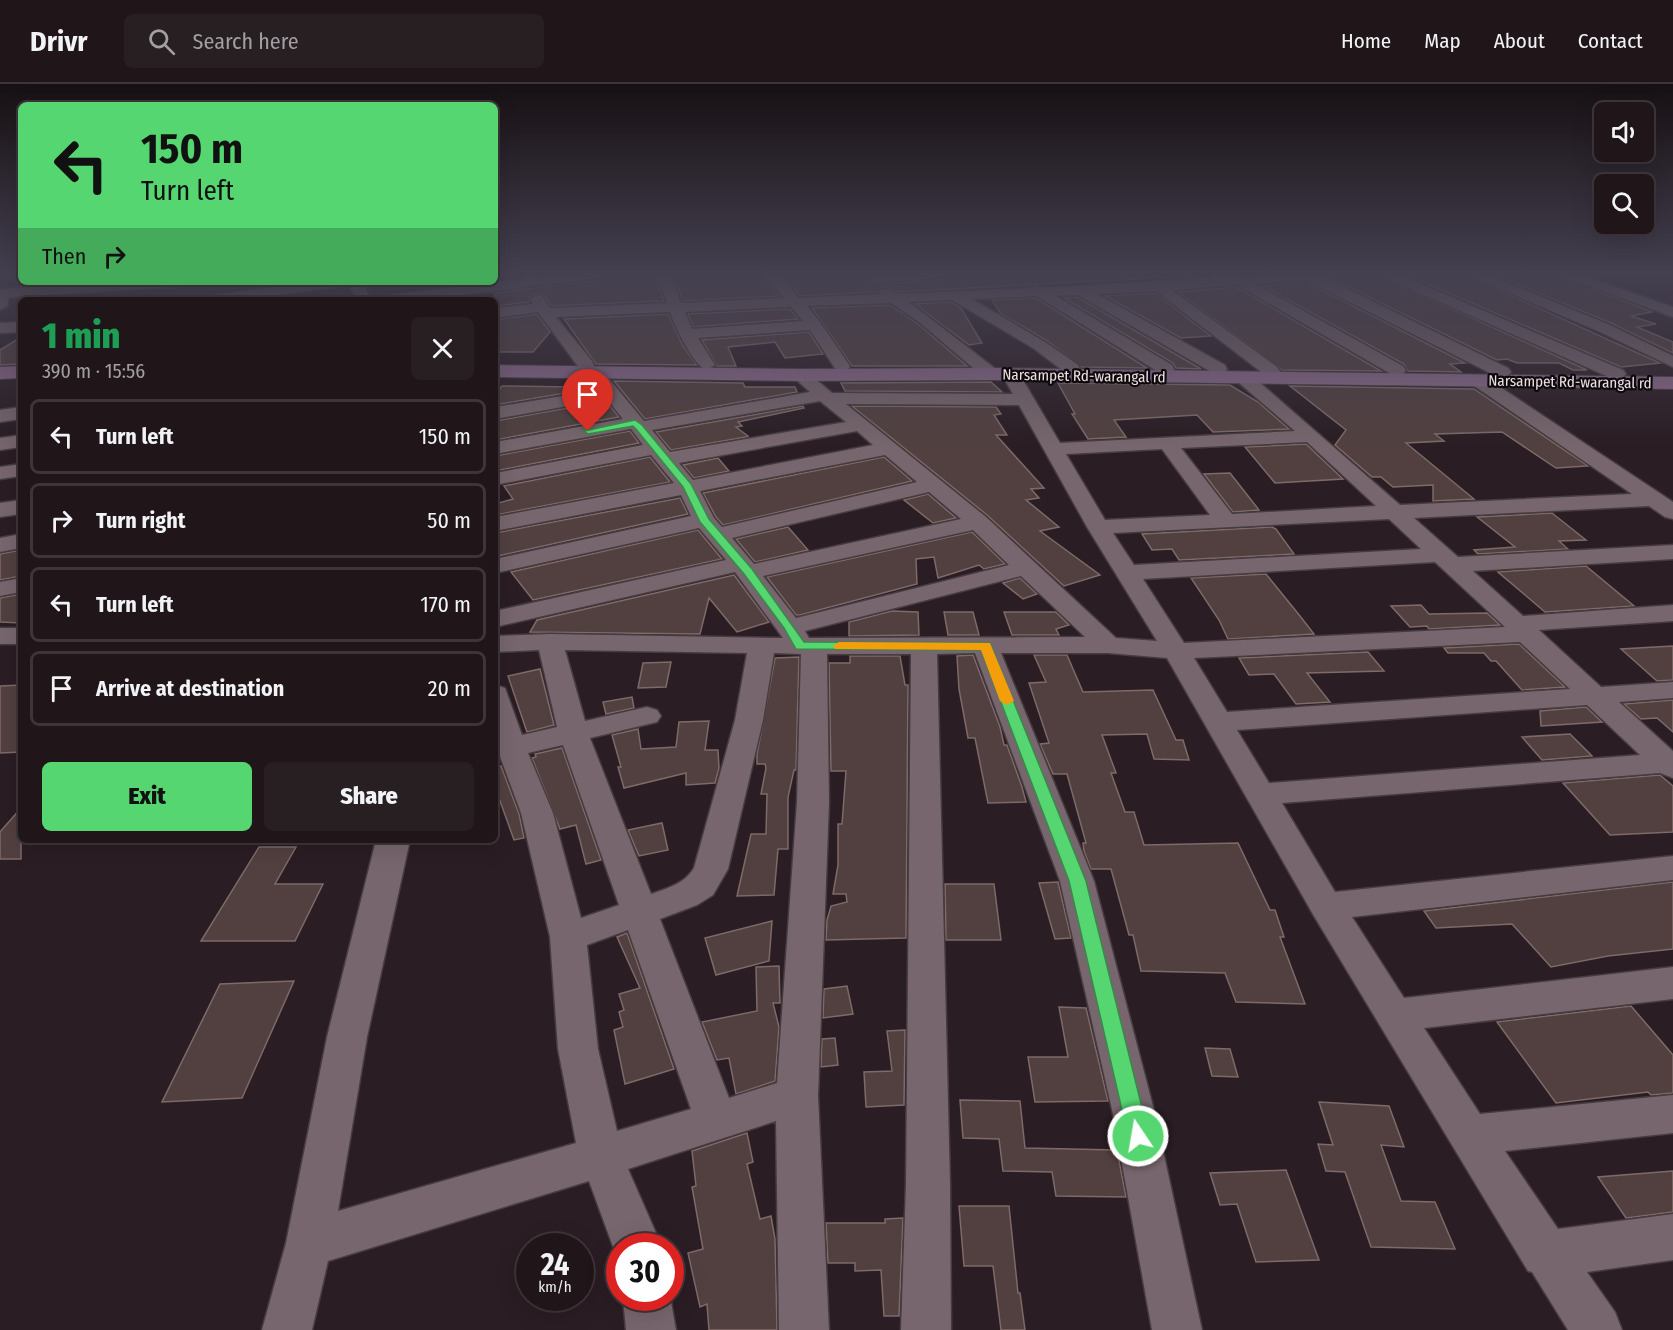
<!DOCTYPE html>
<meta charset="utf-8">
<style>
:root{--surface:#20161a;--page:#281f23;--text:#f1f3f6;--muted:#a29fa2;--line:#3d3539;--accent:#55d671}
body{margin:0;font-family:"Fira Sans Condensed",sans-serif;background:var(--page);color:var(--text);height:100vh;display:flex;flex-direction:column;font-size:22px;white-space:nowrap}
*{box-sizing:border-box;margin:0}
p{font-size:20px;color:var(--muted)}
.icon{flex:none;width:33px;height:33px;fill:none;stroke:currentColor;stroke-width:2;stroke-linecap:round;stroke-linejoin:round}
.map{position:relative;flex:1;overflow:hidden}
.panel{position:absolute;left:18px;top:213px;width:480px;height:546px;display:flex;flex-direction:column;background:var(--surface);border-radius:9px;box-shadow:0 6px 24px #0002,0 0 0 2px var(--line)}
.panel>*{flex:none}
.hud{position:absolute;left:18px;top:18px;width:480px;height:183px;border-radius:9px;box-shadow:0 6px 24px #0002,0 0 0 2px var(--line);background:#55d671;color:#111;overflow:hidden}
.controls{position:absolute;left:1594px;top:18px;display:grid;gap:12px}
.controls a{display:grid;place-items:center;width:60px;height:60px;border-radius:9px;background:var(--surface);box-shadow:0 6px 24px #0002,0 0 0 2px var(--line);font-size:30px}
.speed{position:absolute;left:516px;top:1149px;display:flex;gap:12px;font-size:30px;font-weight:700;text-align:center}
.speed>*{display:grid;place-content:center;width:78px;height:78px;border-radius:50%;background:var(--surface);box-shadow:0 6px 24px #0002,0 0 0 2px var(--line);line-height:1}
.speed small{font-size:15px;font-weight:400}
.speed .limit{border:9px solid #d22;background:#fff;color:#111}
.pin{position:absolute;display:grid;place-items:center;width:51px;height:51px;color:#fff;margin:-62px -26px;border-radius:50% 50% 50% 0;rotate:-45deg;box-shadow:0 0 6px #0007}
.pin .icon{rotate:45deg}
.me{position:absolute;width:66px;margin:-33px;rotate:348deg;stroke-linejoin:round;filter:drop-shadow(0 0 4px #0008)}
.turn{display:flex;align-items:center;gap:21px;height:126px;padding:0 24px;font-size:27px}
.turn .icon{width:78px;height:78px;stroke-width:2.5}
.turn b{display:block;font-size:42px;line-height:51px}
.then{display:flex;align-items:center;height:57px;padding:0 24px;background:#0003;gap:12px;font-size:22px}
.round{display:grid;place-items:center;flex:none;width:63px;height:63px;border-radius:9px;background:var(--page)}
.summary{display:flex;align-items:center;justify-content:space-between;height:102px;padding:0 24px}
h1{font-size:36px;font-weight:800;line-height:45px;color:#1e9e55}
.cta{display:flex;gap:12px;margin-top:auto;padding:12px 24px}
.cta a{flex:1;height:69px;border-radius:9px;background:var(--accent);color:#111;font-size:24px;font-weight:800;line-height:69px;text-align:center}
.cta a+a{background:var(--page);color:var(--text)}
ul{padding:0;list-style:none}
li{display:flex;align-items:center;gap:18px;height:75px;margin:0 12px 9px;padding:0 12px;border:3px solid var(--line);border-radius:9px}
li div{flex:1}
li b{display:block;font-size:22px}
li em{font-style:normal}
header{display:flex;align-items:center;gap:36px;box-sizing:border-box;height:84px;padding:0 30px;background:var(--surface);border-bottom:2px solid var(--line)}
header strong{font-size:28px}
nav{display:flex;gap:33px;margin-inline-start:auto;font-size:21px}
.search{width:420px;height:54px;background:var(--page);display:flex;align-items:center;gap:15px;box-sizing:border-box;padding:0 21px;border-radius:9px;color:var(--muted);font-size:22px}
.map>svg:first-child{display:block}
.building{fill:#51403f;stroke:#7d6a69;stroke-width:1.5}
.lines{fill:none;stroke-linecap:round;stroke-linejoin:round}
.street-casing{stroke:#463c40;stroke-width:3}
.secondary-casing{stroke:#463c40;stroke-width:2}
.street{fill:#77666d;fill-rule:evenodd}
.secondary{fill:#8a6a89;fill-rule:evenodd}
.route{fill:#55d671;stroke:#378b49;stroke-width:1.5}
.slow{fill:#f59e0b}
.labels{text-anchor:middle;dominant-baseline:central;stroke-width:4.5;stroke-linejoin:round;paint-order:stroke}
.far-street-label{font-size:15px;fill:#ebe2e6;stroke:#0f090b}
</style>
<header>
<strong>Drivr</strong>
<div class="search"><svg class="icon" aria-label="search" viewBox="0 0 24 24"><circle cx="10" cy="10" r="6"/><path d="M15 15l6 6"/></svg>Search here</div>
<nav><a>Home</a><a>Map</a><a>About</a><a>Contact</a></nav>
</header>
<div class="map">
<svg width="1673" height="1246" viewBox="0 0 1673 1246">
<rect width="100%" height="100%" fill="#2a1d23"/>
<g class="building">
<path d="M614,189H654L664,217L551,222L544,211L537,209L529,213V218L495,222V209L605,195Z"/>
<path d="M673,189H761L779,212L683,217Z"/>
<path d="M781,189H874L867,196L876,201L948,195L956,191L969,189H1249L897,208L886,203L881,204L878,208L800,212Z"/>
<path d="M1349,189H1373L1587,286H1573L1559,279H1517L1507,275L1497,276L1334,196L1341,195Z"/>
<path d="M1402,189H1461L1660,279L1621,283Z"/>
<path d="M1490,189H1552L1652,228L1631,232L1656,240L1637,243L1673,258V269L1611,239Z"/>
<path d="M1306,198L1465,279L1450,280L1461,288L1408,287L1404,280L1263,202Z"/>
<path d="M1236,203L1381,287L1282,286L1178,208Z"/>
<path d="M1155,209L1211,252L1181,254L1105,212Z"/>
<path d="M1077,213L1201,285L1176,284L1173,279L1064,214Z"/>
<path d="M1036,214L1147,284L1081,283L1046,256L1001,230L992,216Z"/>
<path d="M951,218L961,224L982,259L969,261L915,220Z"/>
<path d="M890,221L918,240L967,282H852L812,224Z"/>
<path d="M790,225L798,235L693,243L688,230Z"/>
<path d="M537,230L550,248L533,268H495V236Z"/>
<path d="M668,230L683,262L697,281L596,280L564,235Z"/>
<path d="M809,248L823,270L785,274L775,258L728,263L736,282H717L702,256Z"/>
<path d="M21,253V280L0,281V266Z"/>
<path d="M614,297L743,299L745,303H795L797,308L645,335Z"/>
<path d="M991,298L1002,308L845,307L841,299Z"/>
<path d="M1058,299L1230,301L1258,318L1289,345L1213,348L1197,331L1114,336L1126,353L1088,355L1072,330H1075Z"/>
<path d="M580,300H592L595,304L495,321V311L502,302L578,303Z"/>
<path d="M1290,302L1474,305L1588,382L1556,384L1502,348L1435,350L1444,357L1406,359L1474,415L1433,417V401L1393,403L1381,393H1372L1335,361L1346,346Z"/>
<path d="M606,317L619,333L495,356V337Z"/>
<path d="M803,322L804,324L738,338L742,342L736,343L748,352L746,353L671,366L656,348Z"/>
<path d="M852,322L996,323L1001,330L994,331L1007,351H996L1044,404L1031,405L1039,414L1026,416L1059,443L1040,447L1100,491L1064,502L987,431Z"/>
<path d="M630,347L639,359L495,387V372Z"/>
<path d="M1306,360L1343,395L1275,399L1245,363Z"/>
<path d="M650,373L670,398L495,431V420L513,415L504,402Z"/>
<path d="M884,373L912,397L723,441L716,433L703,409Z"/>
<path d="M718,374L729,387L694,394L683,381Z"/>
<path d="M1230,389L1259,426L1233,428L1204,390Z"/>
<path d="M928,410L956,434L933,439L904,416Z"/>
<path d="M680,414L688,430L498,472L495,468V449Z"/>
<path d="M1552,429L1586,456L1559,457L1568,465L1478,470L1474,466L1515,463L1477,433Z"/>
<path d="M788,443L808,466L755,478L736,455Z"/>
<path d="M1272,443L1276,445L1294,470L1179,476L1172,465L1152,466L1142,450Z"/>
<path d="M698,446L722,475L533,516L511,488Z"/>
<path d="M972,448L1005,480L984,485L979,481L938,494L934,473L916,475L917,500L800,531H796L767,493Z"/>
<path d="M21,466V492L0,496V470Z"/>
<path d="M1586,482L1634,522L1545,528L1498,488Z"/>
<path d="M1266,490L1300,532L1314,550L1228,555L1219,536L1191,494Z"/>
<path d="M734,491L769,538L737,548L709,514L700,550L530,548L537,536Z"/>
<path d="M1020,494L1037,510L1023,515L1003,499Z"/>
<path d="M21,510V539L0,538V514Z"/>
<path d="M1421,521L1429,530L1487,529L1500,541L1429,545L1427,542L1410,543L1391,522Z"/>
<path d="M892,527L918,528L919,551L849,552V538Z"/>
<path d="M944,528H973L979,551H948Z"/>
<path d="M1004,528H1056L1069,541L1056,545L1059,551H1012Z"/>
<path d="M1519,560L1565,603L1522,606L1496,577H1491L1484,569H1448L1444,564Z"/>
<path d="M1673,562V596L1657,597L1621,565Z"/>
<path d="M1368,568L1384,587L1307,589L1330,618L1296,620L1274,590L1249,591L1239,574Z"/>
<path d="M973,571L1000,643L1004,661H1007L1022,703L1026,718L988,719L975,654H968L959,605L957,572Z"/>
<path d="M1034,571H1067L1083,608L1153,606L1176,656H1183L1189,676L1154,675L1147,650L1102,651L1116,689H1111L1125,728H1134L1144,761L1238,759L1270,826H1275L1284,853H1280L1305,920L1236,918L1225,889L1141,887L1133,851H1129L1111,785H1091L1084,767L1083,759H1086L1067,690H1053L1040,660L1049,659L1029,599L1046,598Z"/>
<path d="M850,572H900L905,601H908L906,854L826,856L827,836L831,822L847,818L846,810H833L838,781V740H842L846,687H831L829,579H850Z"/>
<path d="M799,573L796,686H794L788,713V765H778L774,811L737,812L751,750H766L767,710H761L766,684L765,680H757V670L775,574Z"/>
<path d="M671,578L666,603L638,604L643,579Z"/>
<path d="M540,585L554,641L527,648L508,592Z"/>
<path d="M21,601V668L0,669V602Z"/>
<path d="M632,613L634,624L606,630L603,618Z"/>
<path d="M1673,616V648L1657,634L1641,635L1624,620Z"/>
<path d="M1586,623L1602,638L1541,642L1540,627Z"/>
<path d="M709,637L705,666H718L719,684L715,699L686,701V689L624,704L618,683H621L612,651L638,645L641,665L676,663L679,638Z"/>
<path d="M1570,650L1592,672L1542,676L1522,653Z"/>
<path d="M562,664L601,776L586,780L576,741L560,745L532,674L536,673L535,670Z"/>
<path d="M501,682L519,730L524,754L514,756L495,703V684Z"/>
<path d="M1660,691L1673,702V748L1610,751L1563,699Z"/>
<path d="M21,724V775H0V748Z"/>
<path d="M662,739L668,766L639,772L628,746Z"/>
<path d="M259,763H296L275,800H323L295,857H201Z"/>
<path d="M1058,798L1071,854L1055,855L1039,799Z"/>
<path d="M1673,798V865L1608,872L1551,883L1512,840L1436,844L1424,827Z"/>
<path d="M945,800H994L1001,856H946Z"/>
<path d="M772,837L769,877L716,891L705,854Z"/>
<path d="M627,849L674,985L625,1000L614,946L623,943L619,928L624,926L619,910L640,904L617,853Z"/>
<path d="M779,882L780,919H773L779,943L775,997L736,1010L729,974L717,976L702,938L757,927L756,883Z"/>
<path d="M294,897L242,1014L162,1018L220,900Z"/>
<path d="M847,902L853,930L823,934L824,905Z"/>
<path d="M1631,922L1673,971V1009L1651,1011L1648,1008L1556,1019L1497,938Z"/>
<path d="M1059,923L1086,924L1108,1017L1035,1018L1028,973H1068Z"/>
<path d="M905,946L904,1021L866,1023L864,988L892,987L887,947Z"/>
<path d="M835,954L838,981L821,983L822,955Z"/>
<path d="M1205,964L1230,965L1238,993L1212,992Z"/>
<path d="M960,1016L1020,1017L1025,1064L1117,1066L1126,1113L1056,1112L1052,1088L1003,1087L999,1055L963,1054Z"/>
<path d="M1319,1018L1389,1022L1404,1063L1381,1061L1401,1117L1435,1118L1455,1165L1371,1163L1345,1088L1326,1087L1318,1060L1333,1061Z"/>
<path d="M747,1049L753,1078L747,1080L760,1135L771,1132L775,1155L777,1246H709L707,1220L700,1223L688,1169L703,1165L692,1103L696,1102L692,1067Z"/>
<path d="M1286,1086L1319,1176L1256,1178L1237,1120L1220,1121L1210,1089Z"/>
<path d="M1673,1087V1128L1626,1134L1598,1093Z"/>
<path d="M959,1122H1009L1018,1209H1020L1025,1246H1001L993,1182H964Z"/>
<path d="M903,1134L899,1232H884L881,1186L855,1187V1179H828L826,1139H885V1135Z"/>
</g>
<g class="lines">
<g class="street-casing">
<g id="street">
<path d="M568,189H612L605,193L421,216H379L386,212Z"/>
<path d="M656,189H670L681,219L784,214L763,189H778L799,214L880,210L881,206L886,205L897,210L1031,204L1037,202L1043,204C1144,199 1245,189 1347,189L1340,193L1325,194L1508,284L1511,288L1508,292H1496L1306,196L1255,200L1403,282L1406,286L1403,290H1391L1237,201L1172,206L1277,283L1280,287L1277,291H1265L1156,207L1097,210L1225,281L1227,285L1225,289H1213L1078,211L1056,212L1172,281L1174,285L1172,289H1160L1037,212L972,215L1045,258L1078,281L1080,285L1078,289H1066L1033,264L952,216L909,218L997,286L1000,290L997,294H985L919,238L891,219L807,222L820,238L850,282L848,286H836L810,246L698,254L715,281L707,286C694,283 674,241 670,228L556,233L592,277L594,281L593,283L600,284L644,337L810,308L791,291L794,287H806L832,309L1013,310L1002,291L1005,287H1017L1020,291L1060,359L1295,347L1238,298L1235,294L1238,290H1250L1400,421L1632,410L1473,301L1470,297L1473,293H1485L1673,418V435L1665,433L1649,422L1414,434L1458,473L1673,461V475L1473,487L1523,532L1673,521V537L1539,546L1601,603L1673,598V614L1619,618L1673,667V694L1660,689L1282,719L1335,808L1673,772V796L1352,833L1404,914L1673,883V915L1424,944L1480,1030L1673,1011V1049L1505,1067L1558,1145L1673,1130V1176L1587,1188L1615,1228L1622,1246H1568L1532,1188L1528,1187L1314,832L1167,574L1108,569H1001L1094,797L1155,1030L1202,1246H1152L1113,1030L1060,797L975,569L937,570L950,1101L951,1246H901L906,1101L911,570H827L829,718L818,1012L829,1246H779L776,1037L628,1085L656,1149L659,1162H620L619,1179L589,1097L328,1177L312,1246H262L286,1159L327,953L376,756H410L367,953L338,1127L576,1059L558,965L550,853L521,729L495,659V601L505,604L522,651L557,643L539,566L495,568V552L550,550L783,554L735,488L495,543V527L726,476L699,444L495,489V475L691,432L681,411L495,447V433L674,399L651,371L495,401V389L643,361L631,345L495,370V358L623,335L607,315L495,335V323L599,306L585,288L587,286L580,285L538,228L495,234V224L533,220L530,215L537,211L542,212L550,224L667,219ZM791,223L803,237L692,245L685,228ZM820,317L846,338L670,368L652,346ZM846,320L1019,321L1087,443L1157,557L1116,554L986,433ZM857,347L873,361L693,396L679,379ZM1307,358L1376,422L1232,430L1181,364ZM1162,365L1210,431L1105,436L1066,370ZM885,371L917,398L722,443L714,434L700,407ZM929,408L961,435L754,480L732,454ZM1389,435L1421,465L1134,481L1113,449ZM973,446L1009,481L796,534L763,492ZM1435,478L1505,543L1184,559L1143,495ZM1021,492L1085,553L809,554L805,547ZM1520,558L1570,605L1227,628L1194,574ZM565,566L747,569L735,636L694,784C684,800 668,804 651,810L590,654L657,638L661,632L657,626L647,623L585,637ZM774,569L801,570L797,718L777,999L729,1014L660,835L697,821L713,811L728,785L763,636ZM1587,621L1640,671L1269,699L1237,646ZM563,661L619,821L581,834L553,729L528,669ZM628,846L691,1025L617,1047L598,965L587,861Z"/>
<path d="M893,189H955L948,193L876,199L869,195L876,191Z"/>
<path d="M1375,189H1395L1623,286L1626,290L1623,294H1611Z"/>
<path d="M1463,189H1483L1610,241L1673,272V283L1598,247Z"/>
<path d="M1554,189H1575L1673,223V233Z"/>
<path d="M115,198H193L186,202L9,213L7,222L0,226V205H2Z"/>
<path d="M310,198H361L372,216H358L347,199L341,202L242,216H203L210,212Z"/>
<path d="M21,238V248L0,249V239Z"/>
<path d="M21,323V335L0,338V326Z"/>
<path d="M21,351V363L0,366V354Z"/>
<path d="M21,380V392L0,395V383Z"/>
<path d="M21,416V430L0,433V419Z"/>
<path d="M21,450V464L0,468V454Z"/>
<path d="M21,494V508L0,512V498Z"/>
<rect x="0" y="544" width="21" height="16"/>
<path d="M670,1212L676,1246H626L623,1214Z"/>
</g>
</g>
<g class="secondary-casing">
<g id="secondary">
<path d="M495,281L800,285L991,284L1673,293V305L991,296L800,297L495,293Z"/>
<path d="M21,282V294L0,295V283Z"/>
</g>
</g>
<use href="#street" class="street"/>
<use href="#secondary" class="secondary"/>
</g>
<linearGradient id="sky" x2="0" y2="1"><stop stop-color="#171013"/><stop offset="0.52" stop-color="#444050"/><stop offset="1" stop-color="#444050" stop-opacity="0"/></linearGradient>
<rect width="1673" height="364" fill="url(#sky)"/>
<path class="route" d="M635,336L642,341L691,400L709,435L752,485L804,558L990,559L1086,797L1149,1052L1146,1059L1138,1061L1131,1059L1128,1052L1069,797L981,566L796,565L784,544L744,490L700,438L683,403L636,345L633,342L588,350L584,347Z"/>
<path class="slow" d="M839,558L990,559L1014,617L1007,621L1000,617L981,566L835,565L833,562Z"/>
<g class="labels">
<g class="far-street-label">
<text transform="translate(1084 292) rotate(1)">Narsampet Rd-warangal rd</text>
<text transform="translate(1570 298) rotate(1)">Narsampet Rd-warangal rd</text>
</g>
</g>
</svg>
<div class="controls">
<a><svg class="icon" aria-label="sound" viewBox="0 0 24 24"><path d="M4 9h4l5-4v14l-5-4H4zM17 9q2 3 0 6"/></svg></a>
<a><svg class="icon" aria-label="search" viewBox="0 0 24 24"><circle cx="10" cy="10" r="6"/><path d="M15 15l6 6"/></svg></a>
</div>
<div class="speed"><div>24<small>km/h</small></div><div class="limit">30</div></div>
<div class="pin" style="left:588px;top:347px;background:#d93025"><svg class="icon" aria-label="arrive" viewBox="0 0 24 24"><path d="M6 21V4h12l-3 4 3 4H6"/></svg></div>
<svg class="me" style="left:1138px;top:1052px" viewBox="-20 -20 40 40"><circle r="17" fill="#55d671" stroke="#fff" stroke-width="3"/><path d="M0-11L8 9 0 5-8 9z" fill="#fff"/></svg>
<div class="hud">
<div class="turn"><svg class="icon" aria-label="left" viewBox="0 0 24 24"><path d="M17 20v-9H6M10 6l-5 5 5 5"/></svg><div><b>150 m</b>Turn left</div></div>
<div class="then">Then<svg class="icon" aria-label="right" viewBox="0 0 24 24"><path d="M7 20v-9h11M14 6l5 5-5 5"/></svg></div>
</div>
<section class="panel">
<div class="summary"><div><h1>1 min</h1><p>390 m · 15:56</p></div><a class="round"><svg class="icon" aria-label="close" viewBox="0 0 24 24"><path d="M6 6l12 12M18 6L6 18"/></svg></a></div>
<ul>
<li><svg class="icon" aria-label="left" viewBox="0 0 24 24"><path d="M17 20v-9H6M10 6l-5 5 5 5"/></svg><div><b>Turn left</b></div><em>150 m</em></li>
<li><svg class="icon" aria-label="right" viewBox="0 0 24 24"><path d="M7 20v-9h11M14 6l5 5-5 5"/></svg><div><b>Turn right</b></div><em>50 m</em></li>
<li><svg class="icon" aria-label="left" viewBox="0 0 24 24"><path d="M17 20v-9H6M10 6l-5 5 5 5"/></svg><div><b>Turn left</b></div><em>170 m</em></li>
<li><svg class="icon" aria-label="arrive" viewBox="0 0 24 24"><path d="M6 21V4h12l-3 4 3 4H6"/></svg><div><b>Arrive at destination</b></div><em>20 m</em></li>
</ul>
<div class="cta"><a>Exit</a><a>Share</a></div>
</section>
</div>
